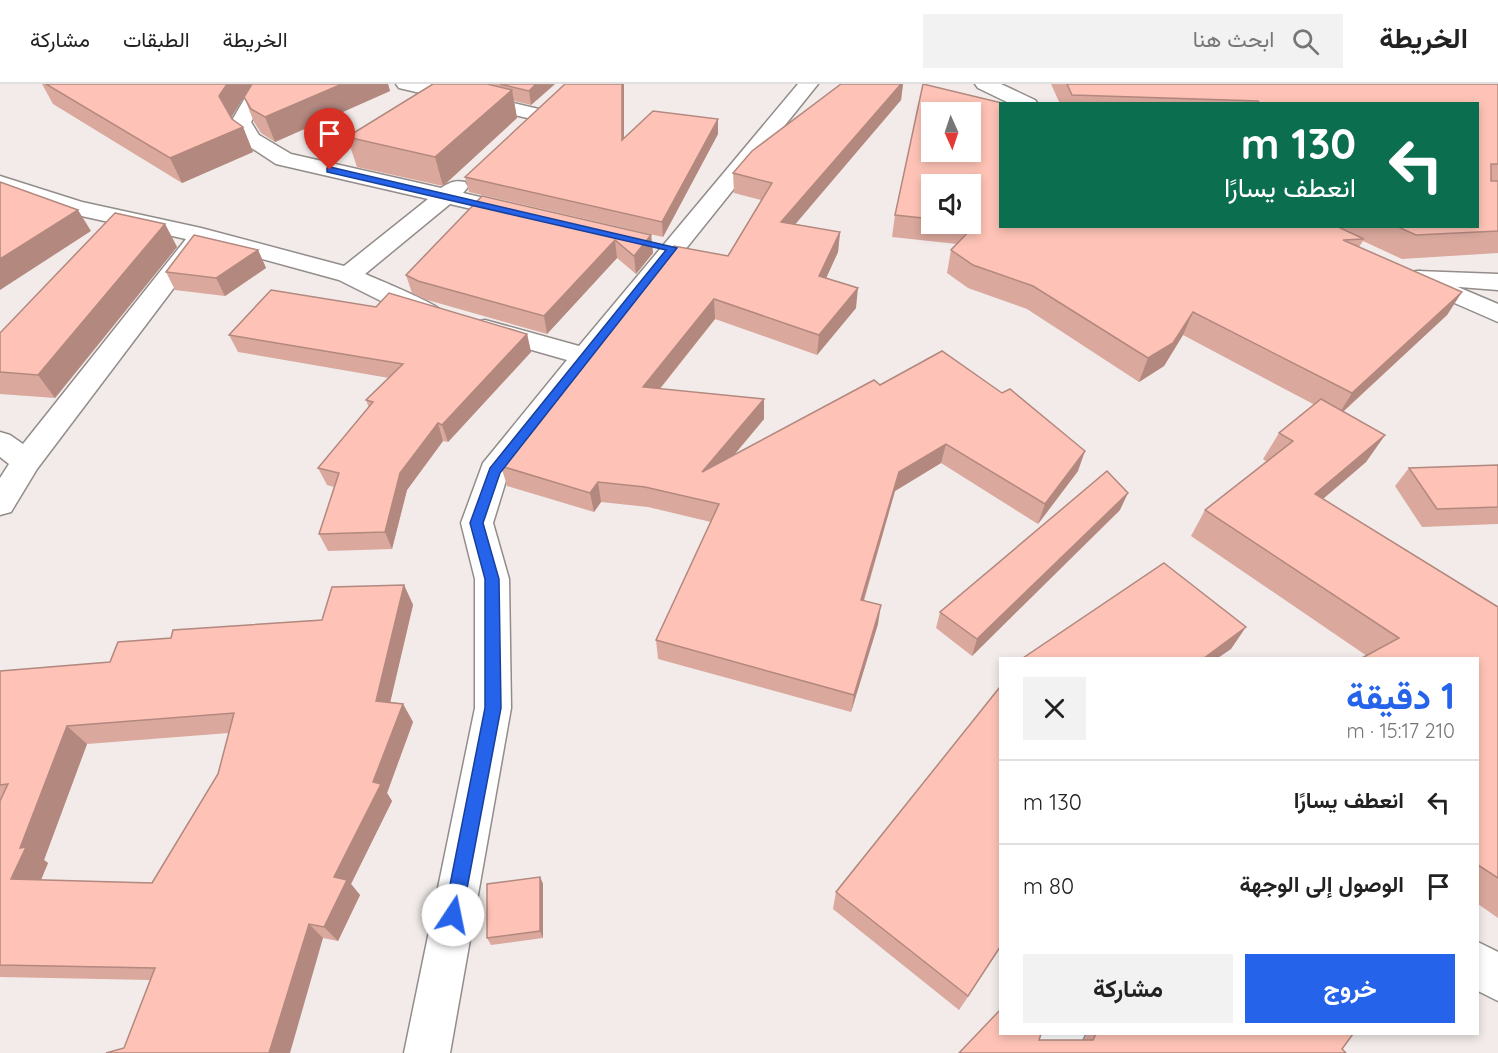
<!DOCTYPE html>
<html lang="ar">
<meta charset="utf-8">
<style>
:root{--surface:#fff;--page:#f2f2f2;--text:#222;--muted:#767676;--line:#e0e0e0;--accent:#2563eb}
body{margin:0;font-family:Quicksand,Vazirmatn,sans-serif;background:var(--page);color:var(--text);direction:rtl;height:100vh;display:flex;flex-direction:column;font-size:22px;white-space:nowrap}
*{box-sizing:border-box;margin:0}
p{font-size:20px;color:var(--muted)}
.icon{flex:none;width:33px;height:33px;fill:none;stroke:currentColor;stroke-width:2;stroke-linecap:round;stroke-linejoin:round}
.map{position:relative;flex:1;overflow:hidden;direction:ltr}
.drawer{position:absolute;left:999px;top:573px;width:480px;height:378px;display:flex;flex-direction:column;background:var(--surface);border-radius:0px;box-shadow:0 3px 9px #0003;direction:rtl}
.drawer>*{flex:none}
.banner{position:absolute;left:999px;top:18px;width:480px;height:126px;border-radius:0px;box-shadow:0 3px 9px #0003;direction:rtl;background:#0b6e4f;color:#fff;overflow:hidden}
.needle{width:39px;rotate:177deg}
.controls{position:absolute;left:921px;top:18px;display:grid;gap:12px}
.controls a{display:grid;place-items:center;width:60px;height:60px;border-radius:0px;background:var(--surface);box-shadow:0 3px 9px #0003;font-size:30px}
.pin{position:absolute;display:grid;place-items:center;width:51px;height:51px;color:#fff;margin:-62px -26px;border-radius:50% 50% 50% 0;rotate:-45deg;box-shadow:0 0 6px #0007}
.pin .icon{rotate:45deg}
.me{position:absolute;width:66px;margin:-33px;rotate:11deg;stroke-linejoin:round;filter:drop-shadow(0 0 4px #0008)}
.turn{display:flex;align-items:center;gap:21px;height:126px;padding:0 24px;font-size:27px}
.turn .icon{width:78px;height:78px;stroke-width:2.5}
.turn b{display:block;font-size:42px;line-height:51px}
.round{display:grid;place-items:center;flex:none;width:63px;height:63px;border-radius:0px;background:var(--page)}
.head{display:flex;align-items:center;justify-content:space-between;height:102px;padding:0 24px}
h1{font-size:36px;font-weight:700;line-height:45px;color:var(--accent)}
.action{display:flex;gap:12px;margin-top:auto;padding:12px 24px}
.action a{flex:1;height:69px;border-radius:0px;background:var(--accent);color:#fff;font-size:24px;font-weight:700;line-height:69px;text-align:center}
.action a+a{background:var(--page);color:var(--text)}
ul{padding:0;list-style:none}
li{display:flex;align-items:center;gap:18px;height:84px;padding:0 24px;border-top:2px solid var(--line)}
li div{flex:1}
li b{display:block;font-size:22px}
li em{font-style:normal}
header{display:flex;align-items:center;gap:36px;box-sizing:border-box;height:84px;padding:0 30px;background:var(--surface);border-bottom:2px solid var(--line)}
header strong{font-size:28px}
nav{display:flex;gap:33px;margin-inline-start:auto;font-size:21px}
.search{width:420px;height:54px;background:var(--page);display:flex;align-items:center;gap:15px;box-sizing:border-box;padding:0 21px;border-radius:0px;color:var(--muted);font-size:22px}
.map>svg:first-child{display:block}
.lines{fill:none;stroke-linecap:round;stroke-linejoin:round}
.minor-casing{stroke:#928c8a;stroke-width:3}
.tertiary-casing{stroke:#928c8a;stroke-width:3}
.minor{fill:#fff;fill-rule:evenodd}
.tertiary{fill:#fff;fill-rule:evenodd}
.wall{fill:#daa89d;fill-rule:evenodd}
.shaded-wall{fill:#b2887f}
.building{fill:#fec3b6;stroke:#b2887f;stroke-width:1.5;fill-rule:evenodd}
.route{fill:#2563eb;stroke:#184099;stroke-width:1.5}
</style>
<header>
<strong>الخريطة</strong>
<div class="search"><svg class="icon" aria-label="search" viewBox="0 0 24 24"><circle cx="10" cy="10" r="6"/><path d="M15 15l6 6"/></svg>ابحث هنا</div>
<nav><a>الخريطة</a><a>الطبقات</a><a>مشاركة</a></nav>
</header>
<div class="map">
<svg width="1498" height="969" viewBox="0 0 1498 969">
<rect width="100%" height="100%" fill="#f2ebe9"/>
<g class="lines">
<g class="minor-casing">
<g id="minor">
<path d="M253,0H273L251,38L259,51L291,70L441,104C450,98 455,96 465,98L468,103L463,109L527,124L531,129L527,134L519,136L450,120L365,190C379,196 438,220 443,228L439,234L430,236L421,234L405,229L339,196L207,160L37,385L11,428L0,431V394L9,380L0,373V348L10,351L23,360L186,155L68,129L0,106V92L82,118L201,144L344,182L428,115L276,80L244,59L231,38Z"/>
<path d="M396,0H432L543,26L546,30L543,34L536,36L399,4Z"/>
<path d="M798,0H818L595,278L508,390L493,439L509,495L511,624L450,969H404L475,624V495L461,439L483,379L567,276L476,250L472,244L476,238L485,236L579,262Z"/>
<path d="M1417,187L1498,190V206L1408,199L1405,194L1408,189Z"/>
<path d="M1478,858L1498,868V917L1478,907Z"/>
<path d="M1035,950H1085L1076,969H1026Z"/>
</g>
</g>
<g class="tertiary-casing">
<g id="tertiary">
<path d="M975,0H1001L1035,16L1038,20H1011L978,4Z"/>
<path d="M1420,187L1498,220V238L1411,200L1407,195L1411,190Z"/>
</g>
</g>
<use href="#minor" class="minor"/>
<use href="#tertiary" class="tertiary"/>
</g>
<g class="wall">
<path d="M42,0H388L390,7L275,58L261,49L254,38L244,13L251,0L231,34L243,43L253,68L182,99L53,20Z"/>
<path d="M433,0H555L531,21L514,17L517,34L443,102L357,83L347,53Z"/>
<path d="M841,0H903L901,16L795,140L840,148L838,168L826,194L856,224L817,271L715,235L660,305L764,315V335L734,371L880,301L1078,387L1038,440L941,379L895,407L864,517L878,540L851,628L658,575L656,556L711,438L648,423L601,418L594,428L507,402L501,382L728,172L761,116L734,109L733,89Z"/>
<path d="M923,0L1000,142H1478V20H1060L1051,0H1498V169L1402,175L1363,157L1359,163L1462,208L1447,231L1343,328L1385,351L1366,378L1323,415L1498,523V834L1478,820V574L1367,572L1191,452L1205,426L1267,378L1263,375L1279,349L1315,321L1183,251L1164,282L1139,298L1027,225L968,204L947,189L951,166L957,160L892,153L895,131ZM932,100H970V140H932Z"/>
<path d="M718,35V50L663,153L469,108L465,93L624,55Z"/>
<path d="M482,112L651,151L653,169L636,190L617,174L547,250L424,215L412,209L406,191Z"/>
<path d="M165,140L177,163L55,314L0,310V249Z"/>
<path d="M258,166L266,184L225,212L175,206L166,188Z"/>
<path d="M527,250L531,268L448,358L443,357L407,406L392,465L328,467L319,450L334,403L327,401L318,384L369,324L366,316L389,294L238,268L229,251Z"/>
<path d="M1498,381V440L1422,443L1395,402L1409,384Z"/>
<path d="M1120,426L972,572L936,544L940,528Z"/>
<path d="M404,501L413,521L390,619L403,620L413,638L387,709L392,717L351,800L360,811L338,857L323,854L124,964L150,896L0,893V587L110,578L171,554L322,536ZM229,649L218,690L152,799L41,796L48,779L44,776L87,660Z"/>
<path d="M1000,603V864L959,926L833,825L836,808Z"/>
<path d="M540,793L543,800V854L491,861L487,854Z"/>
<path d="M1087,950H1353L1342,965L1039,956H1084Z"/>
</g>
<g class="shaded-wall">
<path d="M227,0H252L229,37L219,12Z"/>
<path d="M342,0H388L390,7L275,58L265,33Z"/>
<path d="M536,0H555L531,21L529,7Z"/>
<path d="M622,0H624V71L622,56Z"/>
<path d="M901,0H903L901,16L781,157V138Z"/>
<path d="M512,6L517,34L443,102L435,73Z"/>
<path d="M718,35V50L663,153L662,138Z"/>
<path d="M243,43L253,68L182,99L170,74Z"/>
<path d="M78,126L91,147L0,206V175Z"/>
<path d="M165,140L177,163L55,314L38,291Z"/>
<path d="M840,148L838,168L818,212L819,192Z"/>
<path d="M651,151L653,169L636,190L634,172Z"/>
<path d="M615,156L617,174L547,250L544,232Z"/>
<path d="M258,166L266,184L225,212L216,194Z"/>
<path d="M858,204L856,224L817,271L819,251Z"/>
<path d="M1462,208L1447,231L1337,333L1352,309Z"/>
<path d="M714,215L715,235L645,323L643,303Z"/>
<path d="M1193,228L1183,251L1164,282L1139,298L1148,274Z"/>
<path d="M527,250L531,268L448,358L442,341Z"/>
<path d="M764,315V335L703,408L702,388Z"/>
<path d="M438,339L443,357L407,406L392,465L385,448L400,389Z"/>
<path d="M1385,351L1366,378L1297,437L1315,410Z"/>
<path d="M946,360L941,379L895,407L858,535L861,516L899,388Z"/>
<path d="M1085,367L1078,387L1038,440L1045,420Z"/>
<path d="M598,398L601,418L594,428L590,409Z"/>
<path d="M1128,409L1120,426L972,572L977,555Z"/>
<path d="M404,501L413,521L386,636L376,617Z"/>
<path d="M881,521L878,540L851,628L854,611Z"/>
<path d="M1246,543L1231,565L1218,574H1204Z"/>
<path d="M403,620L413,638L387,709L392,717L351,800L360,811L338,857L324,843L334,793L373,698Z"/>
<path d="M67,642L87,660L44,776L48,779L35,810L11,795L20,764Z"/>
<path d="M540,793L543,800V854L540,847Z"/>
<path d="M309,840L323,854L290,969H269Z"/>
<path d="M1000,863V864L959,926L968,912Z"/>
</g>
<g class="building">
<path d="M46,0H227L219,12L232,35L243,43L170,74Z"/>
<path d="M252,0H342L265,33L251,25L244,13Z"/>
<path d="M433,0H487L512,6L435,73L347,53Z"/>
<path d="M500,0H536L529,7Z"/>
<path d="M565,0H622V56L653,27L718,35L662,138L465,93Z"/>
<path d="M841,0H901L781,138L840,148L819,192L858,204L819,251L714,215L643,303L764,315L702,388L874,296L880,301L942,267L1002,309L1010,305L1085,367L1045,420L946,360L899,388L861,516L881,521L854,611L656,556L719,420L645,403L598,398L590,409L501,382L674,162L728,172L772,99L733,89L752,67Z"/>
<path d="M923,0L1006,20H1000V142H1336L1364,155L1343,156L1462,208L1352,309L1193,228L1173,259L1148,274L1033,202L973,181L951,166L977,139H970V100H932V135L895,131ZM932,28H970V68H932Z"/>
<path d="M1067,0H1498V80H1491V97H1498V147L1416,151L1396,142H1478V20H1260L1258,17L1072,11Z"/>
<path d="M0,98L78,126L0,175Z"/>
<path d="M482,112L651,151L634,172L615,156L544,232L418,197L406,191Z"/>
<path d="M115,129L165,140L38,291L0,288V249Z"/>
<path d="M194,151L258,166L216,194L166,188Z"/>
<path d="M271,206L376,223L389,209L527,250L442,341L438,339L400,389L385,448L319,450L339,389L318,384L373,318L366,316L403,280L229,251Z"/>
<path d="M1321,315L1385,351L1315,410L1498,523V794L1478,781V574H1362L1399,554L1205,426L1293,357L1279,349Z"/>
<path d="M1498,381V423L1437,425L1409,384Z"/>
<path d="M1107,387L1128,409L977,555L940,528Z"/>
<path d="M1164,479L1246,543L1204,574H1023Z"/>
<path d="M404,501L376,617L403,620L373,698L381,700L334,793L347,796L324,843L309,840L269,969H106L124,964L155,884L0,881V717L8,700L0,701V587L110,578L118,558L171,554L173,546L322,536L332,503ZM234,629L218,690L152,799L11,795L26,763L20,764L67,642Z"/>
<path d="M1000,603V863L968,912L836,808Z"/>
<path d="M540,793V847L487,854V800Z"/>
<path d="M1000,926V950H1041L1039,956H1093L1096,950H1353L1342,965L1346,969H959Z"/>
</g>
<path class="route" d="M330,83L677,164L500,389L483,439L499,495L501,624L462,831L460,837L453,840L447,837L444,831L485,624V495L470,439L490,384L666,166L327,88V84Z"/>
</svg>
<div class="controls">
<a><svg class="needle" viewBox="-14 -14 28 28"><path d="M0-13l5 13h-10z" fill="#e53935"/><path d="M0 13l5-13h-10z" fill="#767676"/></svg></a>
<a><svg class="icon" aria-label="sound" viewBox="0 0 24 24"><path d="M4 9h4l5-4v14l-5-4H4zM17 9q2 3 0 6"/></svg></a>
</div>
<div class="pin" style="left:330px;top:86px;background:#d93025"><svg class="icon" aria-label="arrive" viewBox="0 0 24 24"><path d="M6 21V4h12l-3 4 3 4H6"/></svg></div>
<svg class="me" style="left:453px;top:831px" viewBox="-20 -20 40 40"><circle r="19" fill="#fff"/><path d="M0-13L10 11 0 6-10 11z" fill="#2563eb"/></svg>
<div class="banner">
<div class="turn"><svg class="icon" aria-label="left" viewBox="0 0 24 24"><path d="M17 20v-9H6M10 6l-5 5 5 5"/></svg><div><b>130 m</b>انعطف يسارًا</div></div>
</div>
<section class="drawer">
<div class="head"><div><h1>1 دقيقة</h1><p>210 m · 15:17</p></div><a class="round"><svg class="icon" aria-label="close" viewBox="0 0 24 24"><path d="M6 6l12 12M18 6L6 18"/></svg></a></div>
<ul>
<li><svg class="icon" aria-label="left" viewBox="0 0 24 24"><path d="M17 20v-9H6M10 6l-5 5 5 5"/></svg><div><b>انعطف يسارًا</b></div><em>130 m</em></li>
<li><svg class="icon" aria-label="arrive" viewBox="0 0 24 24"><path d="M6 21V4h12l-3 4 3 4H6"/></svg><div><b>الوصول إلى الوجهة</b></div><em>80 m</em></li>
</ul>
<div class="action"><a>خروج</a><a>مشاركة</a></div>
</section>
</div>
